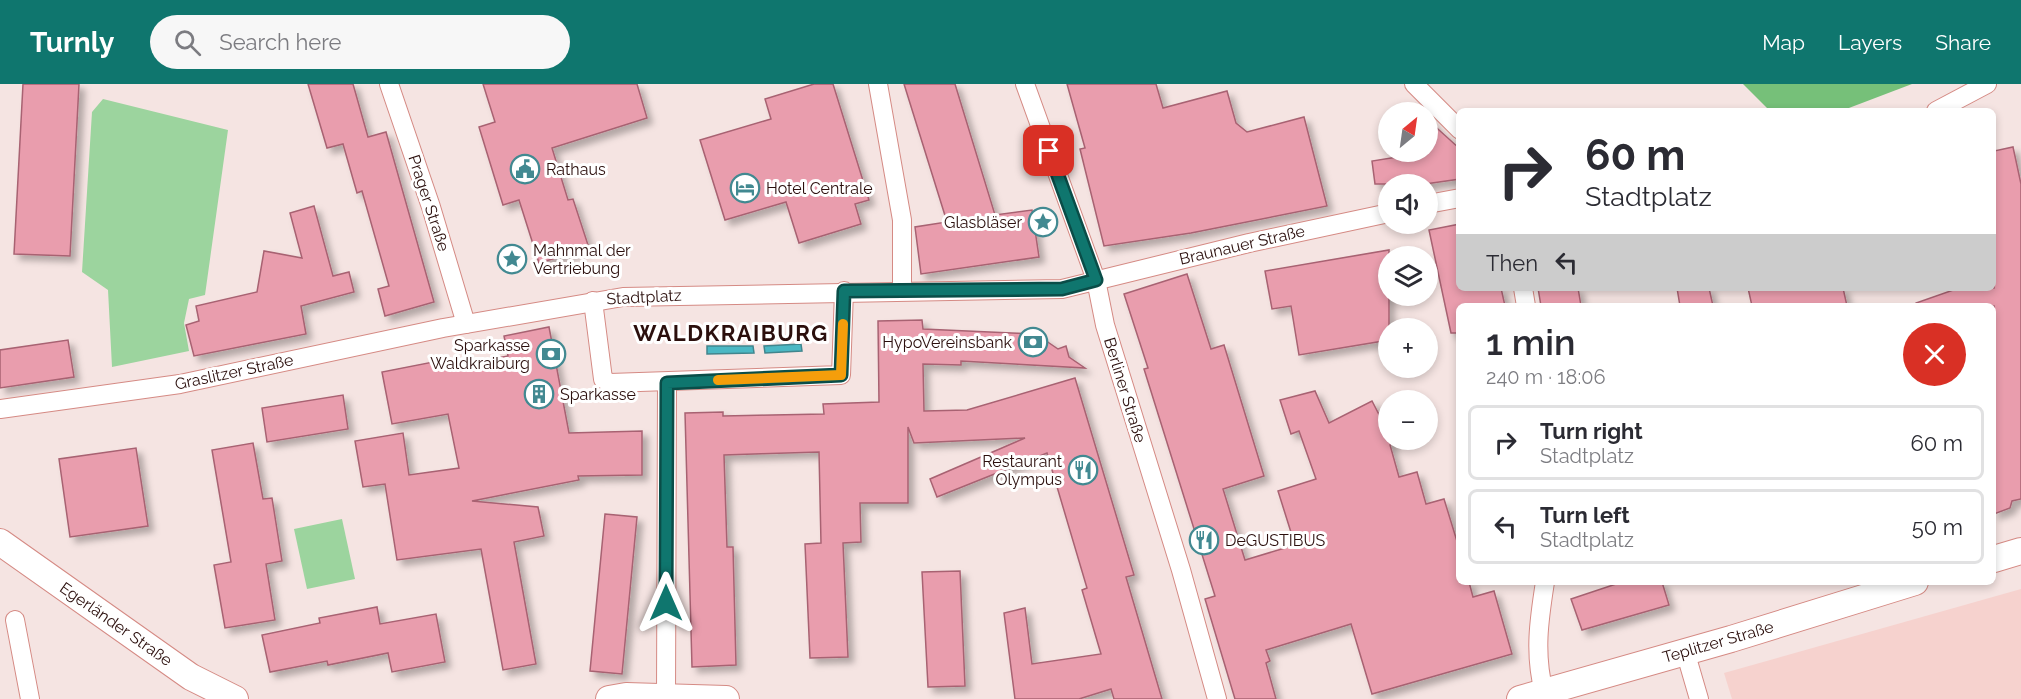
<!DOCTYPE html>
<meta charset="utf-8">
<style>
:root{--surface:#fff;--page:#f7f7f7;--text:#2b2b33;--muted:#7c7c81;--line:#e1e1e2;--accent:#0f766e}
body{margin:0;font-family:Raleway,sans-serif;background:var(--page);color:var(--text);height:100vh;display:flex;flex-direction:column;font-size:22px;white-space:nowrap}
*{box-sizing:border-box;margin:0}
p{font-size:20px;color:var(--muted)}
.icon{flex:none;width:33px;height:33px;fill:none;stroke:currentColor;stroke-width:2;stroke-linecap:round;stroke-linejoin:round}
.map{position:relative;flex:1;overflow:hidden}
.panel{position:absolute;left:1456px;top:219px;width:540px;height:282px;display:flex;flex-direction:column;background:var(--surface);border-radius:9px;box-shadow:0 3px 9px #0003}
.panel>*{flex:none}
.guide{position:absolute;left:1456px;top:24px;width:540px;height:183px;border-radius:9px;box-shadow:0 3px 9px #0003;background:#fff;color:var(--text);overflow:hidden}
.needle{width:39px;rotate:29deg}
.controls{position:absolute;left:1378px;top:18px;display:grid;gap:12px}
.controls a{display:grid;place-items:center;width:60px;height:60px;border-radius:50%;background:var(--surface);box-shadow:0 3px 9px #0003;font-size:30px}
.pin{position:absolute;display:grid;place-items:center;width:51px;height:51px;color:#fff;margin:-26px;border-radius:12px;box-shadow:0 3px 9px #0006}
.me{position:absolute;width:66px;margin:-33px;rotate:0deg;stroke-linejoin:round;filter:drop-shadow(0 0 4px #0008)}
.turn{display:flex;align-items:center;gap:21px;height:126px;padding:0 30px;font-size:27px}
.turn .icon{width:78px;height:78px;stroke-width:2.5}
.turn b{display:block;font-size:42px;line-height:51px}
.then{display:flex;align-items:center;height:57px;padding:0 30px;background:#0003;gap:12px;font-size:22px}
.round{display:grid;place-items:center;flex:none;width:63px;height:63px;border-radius:32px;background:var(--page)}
.head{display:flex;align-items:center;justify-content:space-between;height:102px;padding:0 30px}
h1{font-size:36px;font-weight:600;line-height:45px}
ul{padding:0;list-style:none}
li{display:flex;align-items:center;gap:18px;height:75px;margin:0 12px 9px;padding:0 18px;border:3px solid var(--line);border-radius:9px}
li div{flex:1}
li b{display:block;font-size:22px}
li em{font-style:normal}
header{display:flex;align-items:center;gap:36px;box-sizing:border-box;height:84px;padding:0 30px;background:var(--accent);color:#fff}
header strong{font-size:28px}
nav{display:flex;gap:33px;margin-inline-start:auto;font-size:21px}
.search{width:420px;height:54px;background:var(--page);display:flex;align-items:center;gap:15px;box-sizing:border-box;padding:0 21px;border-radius:33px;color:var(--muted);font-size:22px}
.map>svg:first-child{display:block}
.built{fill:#f6d2ce}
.green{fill:#9cd49e}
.forest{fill:#76c079}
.water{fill:#4bb8c4;stroke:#41858d;stroke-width:1.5}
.building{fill:#e99dad;stroke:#a86272;stroke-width:1.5;filter:url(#shadow)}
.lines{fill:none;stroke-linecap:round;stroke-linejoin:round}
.street-casing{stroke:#d58a84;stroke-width:20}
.secondary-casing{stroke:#d58a84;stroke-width:28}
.street{stroke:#fff;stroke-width:18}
.secondary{stroke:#fff;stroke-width:26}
.route-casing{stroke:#0a4d48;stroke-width:15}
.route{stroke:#0f766e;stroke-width:10}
.slow{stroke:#f59e0b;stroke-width:10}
.labels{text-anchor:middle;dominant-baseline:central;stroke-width:6;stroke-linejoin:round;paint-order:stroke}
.poi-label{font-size:16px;fill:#2b0f0d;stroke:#fff;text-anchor:start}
.street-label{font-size:16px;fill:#2b0f0d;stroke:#fff}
.district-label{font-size:22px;font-weight:bold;letter-spacing:1.5px;fill:#2b0f0d;stroke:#fff}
</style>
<header>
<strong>Turnly</strong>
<div class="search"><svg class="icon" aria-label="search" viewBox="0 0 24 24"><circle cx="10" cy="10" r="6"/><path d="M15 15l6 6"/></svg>Search here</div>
<nav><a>Map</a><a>Layers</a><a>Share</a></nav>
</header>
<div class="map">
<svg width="2021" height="615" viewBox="0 0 2021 615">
<defs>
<filter id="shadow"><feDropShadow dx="5.5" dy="5.5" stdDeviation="3" flood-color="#0004"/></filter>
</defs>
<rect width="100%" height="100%" fill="#f5e4e2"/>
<path class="built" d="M2021,505V615H1732L1724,589Z"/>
<g class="green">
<path d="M103,15L228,46L205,211L189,215L184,239L189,267L112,283L108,206L82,188L92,28Z"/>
<path d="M342,435L355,495L307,505L294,445Z"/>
</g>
<path class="forest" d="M1743,0H1912L1841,27H1770Z"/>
<g class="water">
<path d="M801,260L802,267L765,269L764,262Z"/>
<path d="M707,262H753L754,269L707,270Z"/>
</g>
<g class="building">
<path d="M23,0H79L70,172L14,170Z"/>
<path d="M308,0H353L368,53L386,48L434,218L385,232L378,205L389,202L362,107L357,109L343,60L327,64Z"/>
<path d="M483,0H637L647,34L552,64L568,116L573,115L589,164L539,179L519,116L503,121L479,43L495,38Z"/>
<path d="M814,0H833L869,116L855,120L861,140L799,159L786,118L725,136L700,56L771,35L765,15Z"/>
<path d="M904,0H955L995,131L1032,126L1039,173L921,190L915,143L947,138Z"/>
<path d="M1067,0H1156L1163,24L1227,7L1236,39L1247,48L1304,33L1327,122L1191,149L1104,162L1080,65L1085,64Z"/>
<path d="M1428,36L1460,65V95L1425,100H1375L1372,77L1428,68Z"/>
<path d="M2013,63L2021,100V415L2012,417L2010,424L1994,430V222H1916V219L1959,204H1994V67Z"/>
<path d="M314,122L333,192L349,188L354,208L301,222L306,250L194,272L186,241L199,237L196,222L257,208L264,167L302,174L290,129Z"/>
<path d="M1460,140V204H1501L1505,222H1460V249H1451L1429,146Z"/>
<path d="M1389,166V256L1299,271L1291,222L1272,225L1265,187Z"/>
<path d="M1187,190L1211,265L1224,261L1264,392L1223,405L1245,476L1295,461L1278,407L1316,395L1299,347L1291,350L1280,316L1315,307L1329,339L1372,317L1389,350V356L1394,359L1390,361L1399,393L1417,388L1426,420L1444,415L1460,467V498H1469L1473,513L1494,507L1512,570L1372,610L1351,540L1266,566L1270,577L1266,579L1276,615H1235L1205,515L1215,512L1144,285L1148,284L1124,210Z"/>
<path d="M1538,204H1578L1581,222H1541Z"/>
<path d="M1677,204H1709L1713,222H1680Z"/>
<path d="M1748,204H1843L1847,222H1752Z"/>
<path d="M922,236L923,245L1036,250L1058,265L1066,262L1069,273L1085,284L961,277V281L923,280L924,327L967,326L1075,294L1134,491L1126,493L1162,615H1114L1111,605L1079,615H1015L1004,529L1025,524L1032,580L1101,570L1082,506L1087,504L1047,369L937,413L930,395L1025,354L914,359L908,343V419H860L861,458L843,459L848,573L810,574L805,460L821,459L819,368L724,371L727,463H733L736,581L692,583L685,329L723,328V332L824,330L823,320L879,318L878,237Z"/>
<path d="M549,243L569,349L642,347V391L578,392L579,396L472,417L538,423L544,452L514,458L536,580L503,586L481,465L397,476L385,400L363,403L355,357L403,349L409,391L459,384L448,330L392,340L382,288L438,277L440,285L508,272L504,252Z"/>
<path d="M68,256L74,293L0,304V266Z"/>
<path d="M343,311L348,345L267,358L262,324Z"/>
<path d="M253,359L263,415L272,414L282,477L266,480L275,536L225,544L214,481L231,478L212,366Z"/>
<path d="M136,364L148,442L70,453L59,375Z"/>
<path d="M605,430L637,433L622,590L590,587Z"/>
<path d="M960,487L965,602L928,603L922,488Z"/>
<path d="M1622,498H1662L1669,521L1582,546L1571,515Z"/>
<path d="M377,523L380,540L436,530L445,578L392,588L388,569L328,581L327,577L270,588L262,551L320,539L319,534Z"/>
</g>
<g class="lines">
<g class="street-casing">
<g id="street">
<path d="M389,0L431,123L466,240"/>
<path d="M878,0L902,136V207"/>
<path d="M1025,0L1096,196L1105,241L1181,486L1217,615"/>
<path d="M1414,0L1460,46"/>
<path d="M1936,27L1987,0"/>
<path d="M1428,120L1460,114"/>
<path d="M1523,204L1526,222"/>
<path d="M593,217L603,295L610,299L841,291L844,207"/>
<path d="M0,325L180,300L443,244L623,213L1062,205L1249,159L1389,129"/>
<path d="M15,536L30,615"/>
<path d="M1685,567L1699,615"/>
<path d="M1544,608C1534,570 1539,536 1545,498"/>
<path d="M666,615L667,299"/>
</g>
</g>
<g class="secondary-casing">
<g id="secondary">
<path d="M0,458L191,593L235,615"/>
<path d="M1994,475L2021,467"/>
<path d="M609,615L626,612L726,615"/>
<path d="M1520,615L1731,555L1915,498"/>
</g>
</g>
<use href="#street" class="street"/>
<use href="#secondary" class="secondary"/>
</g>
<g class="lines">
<g class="route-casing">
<path id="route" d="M666,519L667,299L841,291L844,207L1062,205L1096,196L1049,67"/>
</g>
<use href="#route" class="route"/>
<path class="slow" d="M718,296L841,291L843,240"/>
</g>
<defs>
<g id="civic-ring" transform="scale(1.5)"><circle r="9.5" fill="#fff" stroke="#428991" stroke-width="1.5"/><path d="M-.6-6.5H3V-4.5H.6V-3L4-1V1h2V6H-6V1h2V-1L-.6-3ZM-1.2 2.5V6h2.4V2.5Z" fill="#428991"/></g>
<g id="hotel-ring" transform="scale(1.5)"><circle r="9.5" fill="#fff" stroke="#428991" stroke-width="1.5"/><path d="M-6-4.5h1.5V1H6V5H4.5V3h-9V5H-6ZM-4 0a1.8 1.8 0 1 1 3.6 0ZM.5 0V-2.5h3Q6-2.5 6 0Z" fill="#428991"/></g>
<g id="sight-ring" transform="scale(1.5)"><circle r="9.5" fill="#fff" stroke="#428991" stroke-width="1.5"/><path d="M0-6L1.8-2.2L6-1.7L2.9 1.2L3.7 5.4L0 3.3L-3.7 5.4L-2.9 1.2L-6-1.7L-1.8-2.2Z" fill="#428991"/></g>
<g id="bank-ring" transform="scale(1.5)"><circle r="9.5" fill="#fff" stroke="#428991" stroke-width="1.5"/><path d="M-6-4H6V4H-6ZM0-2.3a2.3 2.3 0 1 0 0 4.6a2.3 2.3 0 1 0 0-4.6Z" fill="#428991"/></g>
<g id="building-ring" transform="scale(1.5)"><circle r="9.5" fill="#fff" stroke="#428991" stroke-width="1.5"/><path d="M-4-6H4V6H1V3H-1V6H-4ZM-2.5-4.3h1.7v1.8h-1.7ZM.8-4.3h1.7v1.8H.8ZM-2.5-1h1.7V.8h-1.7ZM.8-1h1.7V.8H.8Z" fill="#428991"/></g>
<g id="restaurant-ring" transform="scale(1.5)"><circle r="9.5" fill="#fff" stroke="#428991" stroke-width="1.5"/><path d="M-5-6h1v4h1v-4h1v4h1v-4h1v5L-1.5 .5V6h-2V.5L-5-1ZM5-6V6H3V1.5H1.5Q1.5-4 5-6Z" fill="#428991"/></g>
</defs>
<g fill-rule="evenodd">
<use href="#civic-ring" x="525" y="85"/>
<use href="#hotel-ring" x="745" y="104"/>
<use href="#sight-ring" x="1043" y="138"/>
<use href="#sight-ring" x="512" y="175"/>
<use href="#bank-ring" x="1033" y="258"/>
<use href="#bank-ring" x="551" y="270"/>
<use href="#building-ring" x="539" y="310"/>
<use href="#restaurant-ring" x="1083" y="386"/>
<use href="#restaurant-ring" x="1204" y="456"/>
</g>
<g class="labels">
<g class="poi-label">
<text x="546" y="85">Rathaus</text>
<text x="766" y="104">Hotel Centrale</text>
<text x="1022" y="138" text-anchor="end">Glasbläser</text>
<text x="533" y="166">Mahnmal der<tspan x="533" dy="18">Vertriebung</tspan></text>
<text x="1012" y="258" text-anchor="end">HypoVereinsbank</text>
<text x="530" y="261" text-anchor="end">Sparkasse<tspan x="530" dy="18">Waldkraiburg</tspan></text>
<text x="560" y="310">Sparkasse</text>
<text x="1062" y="377" text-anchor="end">Restaurant<tspan x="1062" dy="18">Olympus</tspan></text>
<text x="1225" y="456">DeGUSTIBUS</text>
</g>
<g class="street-label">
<text transform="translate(429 119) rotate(72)">Prager Straße</text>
<text transform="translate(1242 161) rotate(-13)">Braunauer Straße</text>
<text transform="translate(644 213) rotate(-3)">Stadtplatz</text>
<text transform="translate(234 288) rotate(-12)">Graslitzer Straße</text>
<text transform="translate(1125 306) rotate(73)">Berliner Straße</text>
<text transform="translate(116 540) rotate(35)">Egerländer Straße</text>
<text transform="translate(1718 558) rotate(-16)">Teplitzer Straße</text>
</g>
<g class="district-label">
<text x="731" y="249">WALDKRAIBURG</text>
</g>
</g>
</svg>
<div class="controls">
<a><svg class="needle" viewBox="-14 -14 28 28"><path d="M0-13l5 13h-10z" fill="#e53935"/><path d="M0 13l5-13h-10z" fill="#7c7c81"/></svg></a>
<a><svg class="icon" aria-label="sound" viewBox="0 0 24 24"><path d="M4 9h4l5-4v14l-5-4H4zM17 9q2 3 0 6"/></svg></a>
<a><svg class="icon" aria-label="layers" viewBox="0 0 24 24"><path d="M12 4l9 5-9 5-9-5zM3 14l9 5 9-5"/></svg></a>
<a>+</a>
<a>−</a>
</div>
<div class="pin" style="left:1049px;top:67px;background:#d93025"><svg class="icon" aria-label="arrive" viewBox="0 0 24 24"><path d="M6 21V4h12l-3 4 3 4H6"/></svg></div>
<svg class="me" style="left:666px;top:519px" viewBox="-20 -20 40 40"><path d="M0-17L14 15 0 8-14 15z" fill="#0f766e" stroke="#fff" stroke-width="4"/></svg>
<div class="guide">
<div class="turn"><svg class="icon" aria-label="right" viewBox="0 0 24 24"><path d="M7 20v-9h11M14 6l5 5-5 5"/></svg><div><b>60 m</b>Stadtplatz</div></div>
<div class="then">Then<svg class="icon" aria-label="left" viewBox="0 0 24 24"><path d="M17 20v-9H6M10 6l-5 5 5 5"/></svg></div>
</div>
<section class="panel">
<div class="head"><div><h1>1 min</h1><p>240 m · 18:06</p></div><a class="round" style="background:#d93025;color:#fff"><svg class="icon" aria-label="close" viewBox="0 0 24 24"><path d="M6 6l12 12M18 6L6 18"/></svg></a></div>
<ul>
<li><svg class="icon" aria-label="right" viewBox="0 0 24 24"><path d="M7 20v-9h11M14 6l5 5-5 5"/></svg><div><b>Turn right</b><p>Stadtplatz</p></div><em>60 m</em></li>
<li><svg class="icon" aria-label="left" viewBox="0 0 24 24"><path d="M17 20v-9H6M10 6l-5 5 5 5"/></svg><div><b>Turn left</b><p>Stadtplatz</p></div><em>50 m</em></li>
</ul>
</section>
</div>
